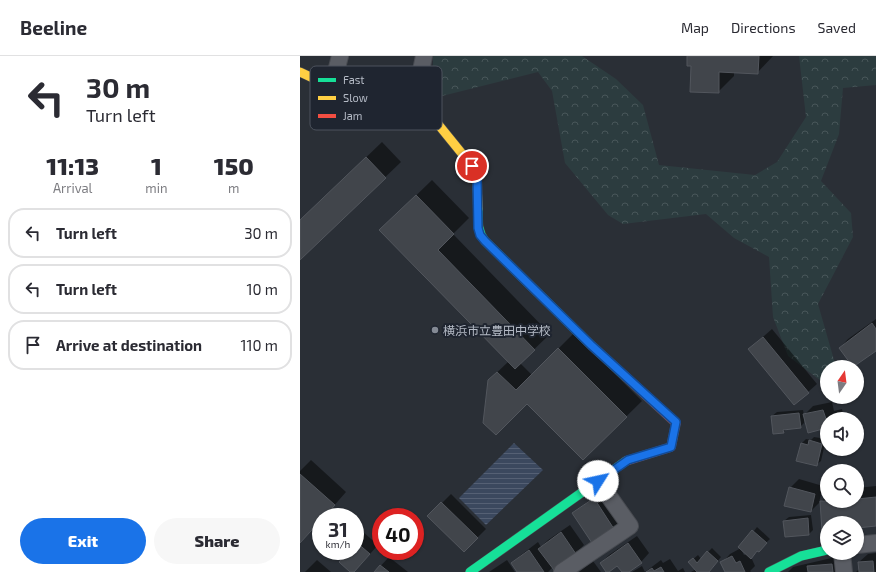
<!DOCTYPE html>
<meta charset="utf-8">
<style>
:root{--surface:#fff;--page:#f7f7f7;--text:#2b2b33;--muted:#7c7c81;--line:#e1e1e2;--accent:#1a73e8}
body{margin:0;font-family:"Exo 2","Noto Sans JP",sans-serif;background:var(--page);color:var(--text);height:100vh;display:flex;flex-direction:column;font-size:15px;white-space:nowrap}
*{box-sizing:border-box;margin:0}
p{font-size:13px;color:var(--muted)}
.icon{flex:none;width:22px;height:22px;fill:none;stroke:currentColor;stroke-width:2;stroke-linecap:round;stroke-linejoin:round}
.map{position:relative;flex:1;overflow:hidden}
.details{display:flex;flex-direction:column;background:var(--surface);width:300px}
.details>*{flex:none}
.banner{background:#fff;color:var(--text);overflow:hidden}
.needle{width:26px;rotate:14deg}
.buttons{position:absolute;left:520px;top:304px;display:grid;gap:8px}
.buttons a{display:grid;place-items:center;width:44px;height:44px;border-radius:50%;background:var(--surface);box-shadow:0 1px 3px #0004;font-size:20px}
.speed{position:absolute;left:12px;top:452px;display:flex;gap:8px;font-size:20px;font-weight:700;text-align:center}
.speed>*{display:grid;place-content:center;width:52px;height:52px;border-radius:50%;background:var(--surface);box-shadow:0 1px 3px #0004;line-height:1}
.speed small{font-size:10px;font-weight:400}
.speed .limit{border:6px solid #d22;background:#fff;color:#111}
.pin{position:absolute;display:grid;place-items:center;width:34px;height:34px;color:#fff;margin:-17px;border:2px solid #fff;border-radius:50%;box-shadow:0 1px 4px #0007}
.me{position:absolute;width:44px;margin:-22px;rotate:55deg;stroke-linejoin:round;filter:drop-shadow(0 0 3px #0008)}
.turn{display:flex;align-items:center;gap:14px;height:84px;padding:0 20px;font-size:18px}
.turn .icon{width:52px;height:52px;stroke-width:2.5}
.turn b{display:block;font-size:28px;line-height:34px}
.eta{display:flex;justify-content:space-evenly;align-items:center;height:68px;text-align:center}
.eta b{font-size:24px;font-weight:800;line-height:28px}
.cta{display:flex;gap:8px;margin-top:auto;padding:8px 20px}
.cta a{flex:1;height:46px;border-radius:24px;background:var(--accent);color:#fff;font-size:16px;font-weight:800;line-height:46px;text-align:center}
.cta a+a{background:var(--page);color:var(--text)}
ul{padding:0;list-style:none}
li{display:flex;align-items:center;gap:12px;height:50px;margin:0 8px 6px;padding:0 12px;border:2px solid var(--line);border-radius:16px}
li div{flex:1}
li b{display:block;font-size:15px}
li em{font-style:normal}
header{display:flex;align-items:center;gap:24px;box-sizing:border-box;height:56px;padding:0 20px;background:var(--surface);border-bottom:1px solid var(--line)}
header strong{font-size:19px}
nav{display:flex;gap:22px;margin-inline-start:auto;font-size:14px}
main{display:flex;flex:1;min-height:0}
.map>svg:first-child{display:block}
.forest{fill:url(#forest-crowns)}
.water{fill:url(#water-rules)}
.shadow{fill:#0007;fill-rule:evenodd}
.building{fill:#41454b;stroke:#52565d}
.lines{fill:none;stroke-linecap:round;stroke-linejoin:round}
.street-casing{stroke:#484b51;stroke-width:18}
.fast-casing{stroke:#484b51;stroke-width:10}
.slow-casing{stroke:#484b51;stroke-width:10}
.jam-casing{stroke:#484b51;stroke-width:10}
.street{stroke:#5a5d64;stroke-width:16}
.fast{stroke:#16e098;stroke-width:9}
.slow{stroke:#ffcf43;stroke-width:9}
.jam{stroke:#f24e42;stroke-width:9}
.route-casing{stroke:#114b97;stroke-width:10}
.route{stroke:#1a73e8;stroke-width:7}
.poi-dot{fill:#848a94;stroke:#1f2530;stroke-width:1.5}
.labels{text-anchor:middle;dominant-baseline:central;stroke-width:4;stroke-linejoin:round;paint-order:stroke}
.poi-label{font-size:12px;fill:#b5bbc6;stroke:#1f2530;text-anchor:start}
.key{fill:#1f2530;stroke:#4c525d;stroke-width:1}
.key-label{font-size:11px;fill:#b5bbc6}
</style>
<header>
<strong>Beeline</strong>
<nav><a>Map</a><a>Directions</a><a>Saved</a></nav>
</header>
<main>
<section class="details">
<div class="banner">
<div class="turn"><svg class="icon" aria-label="left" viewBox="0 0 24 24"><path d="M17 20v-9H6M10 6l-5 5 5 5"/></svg><div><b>30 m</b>Turn left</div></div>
</div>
<div class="eta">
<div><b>11:13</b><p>Arrival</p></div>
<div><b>1</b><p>min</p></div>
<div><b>150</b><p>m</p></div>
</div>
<ul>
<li><svg class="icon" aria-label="left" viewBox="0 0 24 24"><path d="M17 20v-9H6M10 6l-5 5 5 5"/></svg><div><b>Turn left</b></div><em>30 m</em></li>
<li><svg class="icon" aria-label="left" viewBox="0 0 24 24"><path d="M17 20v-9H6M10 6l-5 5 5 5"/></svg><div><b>Turn left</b></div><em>10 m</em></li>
<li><svg class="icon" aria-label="arrive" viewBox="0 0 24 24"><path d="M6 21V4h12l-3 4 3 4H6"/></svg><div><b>Arrive at destination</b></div><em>110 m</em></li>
</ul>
<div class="cta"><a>Exit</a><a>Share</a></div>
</section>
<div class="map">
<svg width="576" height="516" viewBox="0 0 576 516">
<defs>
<pattern id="forest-crowns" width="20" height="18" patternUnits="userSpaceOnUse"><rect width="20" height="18" fill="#2c3c3f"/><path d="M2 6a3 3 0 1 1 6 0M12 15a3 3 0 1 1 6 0" fill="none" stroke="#485659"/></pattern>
<pattern id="water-rules" width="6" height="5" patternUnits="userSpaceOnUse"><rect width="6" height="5" fill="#3b485e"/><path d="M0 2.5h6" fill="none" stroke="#556074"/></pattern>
</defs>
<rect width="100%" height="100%" fill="#2a2f36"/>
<path class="forest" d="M133,0H282L316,23L343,49L359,109L455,119L477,106L506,61L499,0H576V29L543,32L539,78L521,125L551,157L553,181L518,248L536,311H527V322L521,325L488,300L473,261L469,201L434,182L406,158L323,168L308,159L265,107L252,35L238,16L142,40L133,29Z"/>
<path class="water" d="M214,387L243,414L186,469L159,442Z"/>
<g class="shadow">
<path d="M388,0H473L458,16H434V20L418,36L392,9Z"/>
<path d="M82,86L101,106L0,203V165Z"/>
<path d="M132,124L169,162L153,178L250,278L220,307L232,319L274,277L342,345L283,403L227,347L189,324L208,306L96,159Z"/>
<path d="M576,263V294L540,292L548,283Z"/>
<path d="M472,273L517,328L508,336L449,293Z"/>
<path d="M532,346L534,355L542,353L544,363H527V381L523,372L505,362H504V367L500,371L487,373L483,376L472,360L477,356L503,354L504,359L513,350Z"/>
<path d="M514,381L526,383L521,405L516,409L502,387L506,383L511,384Z"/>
<path d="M11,404L46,436L24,461H21V464L0,487V415Z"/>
<path d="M499,423L523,430L519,447L511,455L490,432Z"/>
<path d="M576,430V469L557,471V467H527V473L521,446L527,440V445H557V432Z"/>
<path d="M303,434L322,464L314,472L273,457Z"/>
<path d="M151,438L186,473L164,495L129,460Z"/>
<path d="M511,459L513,474L509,478L484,465L489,461Z"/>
<path d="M55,469L78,489L61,508L52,516L48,495H55Z"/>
<path d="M270,469L284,489L276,497L253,511L248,516H218L212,507L221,499L238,486L241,491L248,484Z"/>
<path d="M457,471L470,483L451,501L455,510L450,515L451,516H426L422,507L430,498L441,492ZM441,493L447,498L444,499Z"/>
<path d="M337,480L349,497L341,506L327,516H323L318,508L307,516L301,507L309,499Z"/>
<path d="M412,492L421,501L409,516H391L396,513L390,506L398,499L401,503Z"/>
<path d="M576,497V516H556L559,513V506L568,498Z"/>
<path d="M540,500L541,516H488L493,511Z"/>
<path d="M89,501L108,516H75Z"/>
<path d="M370,503L378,515L383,512L385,516H332L342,510L345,516L361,504L363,507Z"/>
<path d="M17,504L31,516H5Z"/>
<path d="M207,504L215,516H189Z"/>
<path d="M293,505L301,516H279Z"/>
</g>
<g class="building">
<path d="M387,0H459L458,18L419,16V37L390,36L391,10H387Z"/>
<path d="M66,101L86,122L0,204V164Z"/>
<path d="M116,139L154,178L138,194L235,294L215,313L79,174Z"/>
<path d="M572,267L576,273V295L553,311L539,292Z"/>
<path d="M463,281L509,337L494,349L448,293Z"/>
<path d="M258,292L327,361L283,404L227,348L196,379L183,367L188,324L197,316L216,334Z"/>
<path d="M523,354L526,363L533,361L534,363H527V382L525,383L523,373L508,377L503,358Z"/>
<path d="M499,357L501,372L483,374L484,377L473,378L471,360Z"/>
<path d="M509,384L522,388L517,410L496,405L501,387L508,389Z"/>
<path d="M0,418L35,449L24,461H21V464L0,487Z"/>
<path d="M489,431L515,438L511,456L484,450Z"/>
<path d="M576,441V470L557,472V467H527V474L522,475L520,445H557V443Z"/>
<path d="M294,442L314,473L292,487L272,457Z"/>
<path d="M141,446L178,482L164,496L127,460Z"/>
<path d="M508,462L509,479L485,481L483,465Z"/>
<path d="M452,474L467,487L459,496L457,495L451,503L438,491Z"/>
<path d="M261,476L276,498L254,514L238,493Z"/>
<path d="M55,485L70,498L54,516H50L39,506L48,496L47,495H55Z"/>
<path d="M328,487L342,507L329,516H322L317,510L309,516H306L300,507Z"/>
<path d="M229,494L244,516H217L211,507Z"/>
<path d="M407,495L418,505L409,516H397L388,506L393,502L397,507Z"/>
<path d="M432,500L436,507L440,505L445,516H425L420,506Z"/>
<path d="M573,505L574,516H559L558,506Z"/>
<path d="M532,508L533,516H508L507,510Z"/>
<path d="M80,509L89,516H74Z"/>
<path d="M361,511L364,516H346L352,512L354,515Z"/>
</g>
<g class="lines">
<g class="street-casing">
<g id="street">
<path d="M32,31L40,0"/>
<path d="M114,48L124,0"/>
<path d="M557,489L576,487"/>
<path d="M542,497L544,516"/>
<path d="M262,516L330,470L298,425"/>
</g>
</g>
<g class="fast-casing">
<g id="fast">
<path d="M178,153C178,165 177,175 185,185L291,289L326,321"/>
<path d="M170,516L326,405"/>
<path d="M469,516L501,500L527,494"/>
</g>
</g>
<g class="slow-casing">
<path id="slow" d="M0,16L32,31L59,38L114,48L129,57L172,110L177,122L178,153"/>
</g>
<g class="jam-casing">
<path id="jam" d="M326,405L371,391L376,367L326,321"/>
</g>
<use href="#street" class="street"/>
<use href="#fast" class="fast"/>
<use href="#slow" class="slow"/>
<use href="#jam" class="jam"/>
</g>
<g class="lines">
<g class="route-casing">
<path id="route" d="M172,110L177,122L178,172L180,179L185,185L291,289L376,366L371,391L328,404L298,425"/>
</g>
<use href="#route" class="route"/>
</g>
<circle class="poi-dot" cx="135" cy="274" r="4"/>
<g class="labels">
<g class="poi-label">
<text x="143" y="274">横浜市立豊田中学校</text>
</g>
</g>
<rect x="10" y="10" width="132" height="64" rx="6" class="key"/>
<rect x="18" y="22" width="18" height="4" fill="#16e098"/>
<rect x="18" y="40" width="18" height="4" fill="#ffcf43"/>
<rect x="18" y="58" width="18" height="4" fill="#f24e42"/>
<g class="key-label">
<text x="43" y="28">Fast</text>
<text x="43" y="46">Slow</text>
<text x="43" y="64">Jam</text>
</g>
</svg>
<div class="buttons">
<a><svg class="needle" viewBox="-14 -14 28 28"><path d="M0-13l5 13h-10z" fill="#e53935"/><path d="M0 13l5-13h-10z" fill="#7c7c81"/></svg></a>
<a><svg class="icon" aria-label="sound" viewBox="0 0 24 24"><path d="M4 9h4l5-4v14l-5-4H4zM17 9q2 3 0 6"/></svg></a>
<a><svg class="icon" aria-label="search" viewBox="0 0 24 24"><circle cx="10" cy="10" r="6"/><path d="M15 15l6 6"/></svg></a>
<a><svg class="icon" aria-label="layers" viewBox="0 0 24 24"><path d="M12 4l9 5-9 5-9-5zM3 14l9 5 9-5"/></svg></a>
</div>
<div class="speed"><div>31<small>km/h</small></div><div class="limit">40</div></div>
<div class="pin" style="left:172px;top:110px;background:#d93025"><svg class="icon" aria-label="arrive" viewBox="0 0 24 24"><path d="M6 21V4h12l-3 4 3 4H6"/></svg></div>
<svg class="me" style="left:298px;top:425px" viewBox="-20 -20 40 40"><circle r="19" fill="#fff"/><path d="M0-13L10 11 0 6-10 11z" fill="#1a73e8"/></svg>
</div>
</main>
